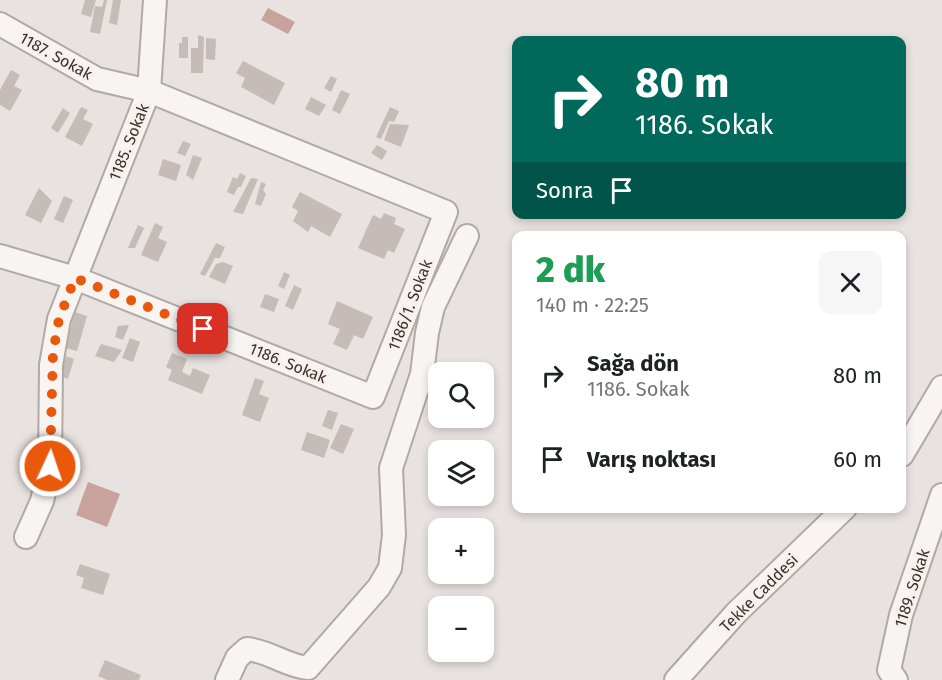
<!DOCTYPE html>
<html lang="tr">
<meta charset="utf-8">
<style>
:root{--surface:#fff;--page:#f6f6f6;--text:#202124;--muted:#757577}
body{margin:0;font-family:"Fira Sans",sans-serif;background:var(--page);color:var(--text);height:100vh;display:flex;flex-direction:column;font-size:22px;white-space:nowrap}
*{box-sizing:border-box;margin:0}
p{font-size:20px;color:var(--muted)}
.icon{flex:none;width:33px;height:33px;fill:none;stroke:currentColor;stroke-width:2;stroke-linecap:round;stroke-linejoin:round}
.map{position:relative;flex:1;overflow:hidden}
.drawer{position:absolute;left:512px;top:231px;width:394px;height:282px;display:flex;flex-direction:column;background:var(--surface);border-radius:12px;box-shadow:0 3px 9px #0003}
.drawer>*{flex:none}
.top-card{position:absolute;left:512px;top:36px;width:394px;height:183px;border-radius:12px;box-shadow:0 3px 9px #0003;background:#00695c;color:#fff;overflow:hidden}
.buttons{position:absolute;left:428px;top:362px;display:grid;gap:12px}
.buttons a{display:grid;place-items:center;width:66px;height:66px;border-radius:12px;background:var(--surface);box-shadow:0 3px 9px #0003;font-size:30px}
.pin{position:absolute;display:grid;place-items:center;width:51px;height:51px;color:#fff;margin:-26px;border-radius:12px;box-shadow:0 3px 9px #0006}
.me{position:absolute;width:66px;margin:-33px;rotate:3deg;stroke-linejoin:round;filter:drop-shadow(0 0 4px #0008)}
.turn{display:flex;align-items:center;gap:21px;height:126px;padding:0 24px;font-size:27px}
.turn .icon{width:78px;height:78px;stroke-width:2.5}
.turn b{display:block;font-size:42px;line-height:51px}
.then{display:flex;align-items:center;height:57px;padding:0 24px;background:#0003;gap:12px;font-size:22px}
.round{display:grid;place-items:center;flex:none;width:63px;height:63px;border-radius:12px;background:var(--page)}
.overview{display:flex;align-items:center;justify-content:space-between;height:102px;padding:0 24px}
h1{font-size:36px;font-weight:800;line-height:45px;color:#1e9e55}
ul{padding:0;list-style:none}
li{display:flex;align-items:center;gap:18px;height:84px;padding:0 24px}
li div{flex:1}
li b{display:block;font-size:22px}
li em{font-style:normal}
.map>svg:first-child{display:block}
.water{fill:#c7a39c}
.building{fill:#c5bbb7}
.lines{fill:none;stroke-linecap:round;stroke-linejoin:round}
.minor-casing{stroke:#b2a9a5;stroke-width:26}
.minor{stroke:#f7f4f2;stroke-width:22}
.route{stroke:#ea580c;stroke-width:10;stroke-dasharray:0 18}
.labels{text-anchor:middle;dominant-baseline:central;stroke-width:6;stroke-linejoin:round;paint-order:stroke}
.street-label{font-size:16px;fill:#3f2f29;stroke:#f6f1ef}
</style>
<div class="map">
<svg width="942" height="680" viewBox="0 0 942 680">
<rect width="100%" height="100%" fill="#e8e2e0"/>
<g class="water">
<path d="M268,8L295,22L288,34L261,20Z"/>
<path d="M88,482L120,494L107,527L76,515Z"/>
</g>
<g class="building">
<path d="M85,0H96L91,17L81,14Z"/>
<path d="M104,0H107L100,34L90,32L95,6L102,7Z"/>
<path d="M113,0H121L117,25L109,23Z"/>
<path d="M198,35L204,37L203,73H191V48H198Z"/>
<path d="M182,37H188V58H179V43H182Z"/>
<path d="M206,38L216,39L215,60L206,59Z"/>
<path d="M243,61L285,83L274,105L241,87L245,78L236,73Z"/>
<path d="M11,70L20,75L14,86L22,90L10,111L0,105V90Z"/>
<path d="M331,76L337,79L331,92L324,88Z"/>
<path d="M341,90L350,94L340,114L332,110Z"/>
<path d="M311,97L326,105L319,116L305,109Z"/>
<path d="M81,107L88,110L83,119L93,124L82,146L65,137Z"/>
<path d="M390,107L399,111L394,122L389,121L381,139L376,137Z"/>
<path d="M63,108L70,113L58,133L51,128Z"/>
<path d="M390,124L409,125L401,147L384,140Z"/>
<path d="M183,141L191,144L185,156L177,153Z"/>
<path d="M377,145L387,151L382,160L371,153Z"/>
<path d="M193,155L202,158L193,180L186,175Z"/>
<path d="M163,159L181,165L176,181L158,175Z"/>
<path d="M240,173L246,176L241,187H238L234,195L227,192L233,177L237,179Z"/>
<path d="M251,178L258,179L243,214L233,212Z"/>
<path d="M261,182L266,184L263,190L266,194L261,206L255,204Z"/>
<path d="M39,188L52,201L41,223L25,215Z"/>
<path d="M300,192L342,214L330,237L311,226L308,232L293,221L298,211L292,207Z"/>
<path d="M64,196L73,200L63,223L54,219Z"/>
<path d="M384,213L396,218L394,224L405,229L394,253L388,250L384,259L358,248L373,215L381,219Z"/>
<path d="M155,223L163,227L158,238L167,242L158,262L141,255Z"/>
<path d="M138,225L144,228L135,248H128Z"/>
<path d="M216,243L225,247L220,258H215L205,276L200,274Z"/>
<path d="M223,262L233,266L225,284L209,277L216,264Z"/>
<path d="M284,272L290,275L284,289L278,286Z"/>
<path d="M294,285L302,289L293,310L285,306Z"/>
<path d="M265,294L279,299L274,312L260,307Z"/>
<path d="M337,301L373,317L363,339L354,335L347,350L333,344L340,329L328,324Z"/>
<path d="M75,312L87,316L77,351L65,348Z"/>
<path d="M129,325L123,340L115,337L118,326Z"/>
<path d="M130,338L140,342L133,362L122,358Z"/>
<path d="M101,344L122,350L114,362L95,356Z"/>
<path d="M172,353L187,359L182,372L190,376L193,368L210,375L202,394L168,380L172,370L166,367Z"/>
<path d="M66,356L74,359L68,379L60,376Z"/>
<path d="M255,378L264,381L259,394L269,398L260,422L242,415Z"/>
<path d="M328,410L338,413L332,430L322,426Z"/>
<path d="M341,424L354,429L343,454L330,448Z"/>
<path d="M307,432L330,440L324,458L301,450Z"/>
<path d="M80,564L110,574L103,595L81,588L84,578L76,575Z"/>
<path d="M105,660L141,675L139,680H107L98,676Z"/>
</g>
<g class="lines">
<g class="minor-casing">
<g id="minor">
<path d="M0,24L97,79L149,91L446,212L373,397L75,278L0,256"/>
<path d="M902,455L942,387"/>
<path d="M26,537L42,501L50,466L51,365L59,319L149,91L155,0"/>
<path d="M227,680L237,658L247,649C269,651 286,666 308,668L379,587L390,568L394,535L391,468L422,374L427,333L433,307L467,236"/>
<path d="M676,680L736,613L845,508"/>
<path d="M896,680L889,670L901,615L942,495"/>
</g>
</g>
<use href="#minor" class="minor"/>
</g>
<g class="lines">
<path class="route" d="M50,466L53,353L59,319L75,278L203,329"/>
</g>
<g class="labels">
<g class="street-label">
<text transform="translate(56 56) rotate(29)">1187. Sokak</text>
<text transform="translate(129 142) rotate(-68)">1185. Sokak</text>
<text transform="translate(410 305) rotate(-69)">1186/1. Sokak</text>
<text transform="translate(288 363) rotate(22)">1186. Sokak</text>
<text transform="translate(912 588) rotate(-72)">1189. Sokak</text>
<text transform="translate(759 593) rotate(-45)">Tekke Caddesi</text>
</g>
</g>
</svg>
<div class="buttons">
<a><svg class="icon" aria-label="search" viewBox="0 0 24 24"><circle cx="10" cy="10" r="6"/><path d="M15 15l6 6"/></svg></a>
<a><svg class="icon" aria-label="layers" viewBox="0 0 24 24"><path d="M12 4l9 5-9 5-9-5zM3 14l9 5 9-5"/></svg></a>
<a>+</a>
<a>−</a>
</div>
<div class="pin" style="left:203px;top:329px;background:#d93025"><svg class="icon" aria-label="arrive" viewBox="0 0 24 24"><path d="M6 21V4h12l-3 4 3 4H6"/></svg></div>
<svg class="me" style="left:50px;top:466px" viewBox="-20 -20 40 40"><circle r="17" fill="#ea580c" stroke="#fff" stroke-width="3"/><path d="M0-11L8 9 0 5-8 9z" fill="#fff"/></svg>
<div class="top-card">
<div class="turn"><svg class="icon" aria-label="right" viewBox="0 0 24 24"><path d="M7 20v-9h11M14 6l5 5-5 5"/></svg><div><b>80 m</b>1186. Sokak</div></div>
<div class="then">Sonra<svg class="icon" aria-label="arrive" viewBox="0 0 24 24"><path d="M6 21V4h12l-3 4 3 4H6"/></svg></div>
</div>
<section class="drawer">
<div class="overview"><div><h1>2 dk</h1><p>140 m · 22:25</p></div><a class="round"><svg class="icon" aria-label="close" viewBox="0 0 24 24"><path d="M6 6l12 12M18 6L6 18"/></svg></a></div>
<ul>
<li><svg class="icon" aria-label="right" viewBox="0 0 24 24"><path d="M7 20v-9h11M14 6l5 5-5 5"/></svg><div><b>Sağa dön</b><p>1186. Sokak</p></div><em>80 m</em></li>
<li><svg class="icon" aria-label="arrive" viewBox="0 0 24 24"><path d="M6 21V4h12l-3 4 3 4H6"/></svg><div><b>Varış noktası</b></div><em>60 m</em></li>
</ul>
</section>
</div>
